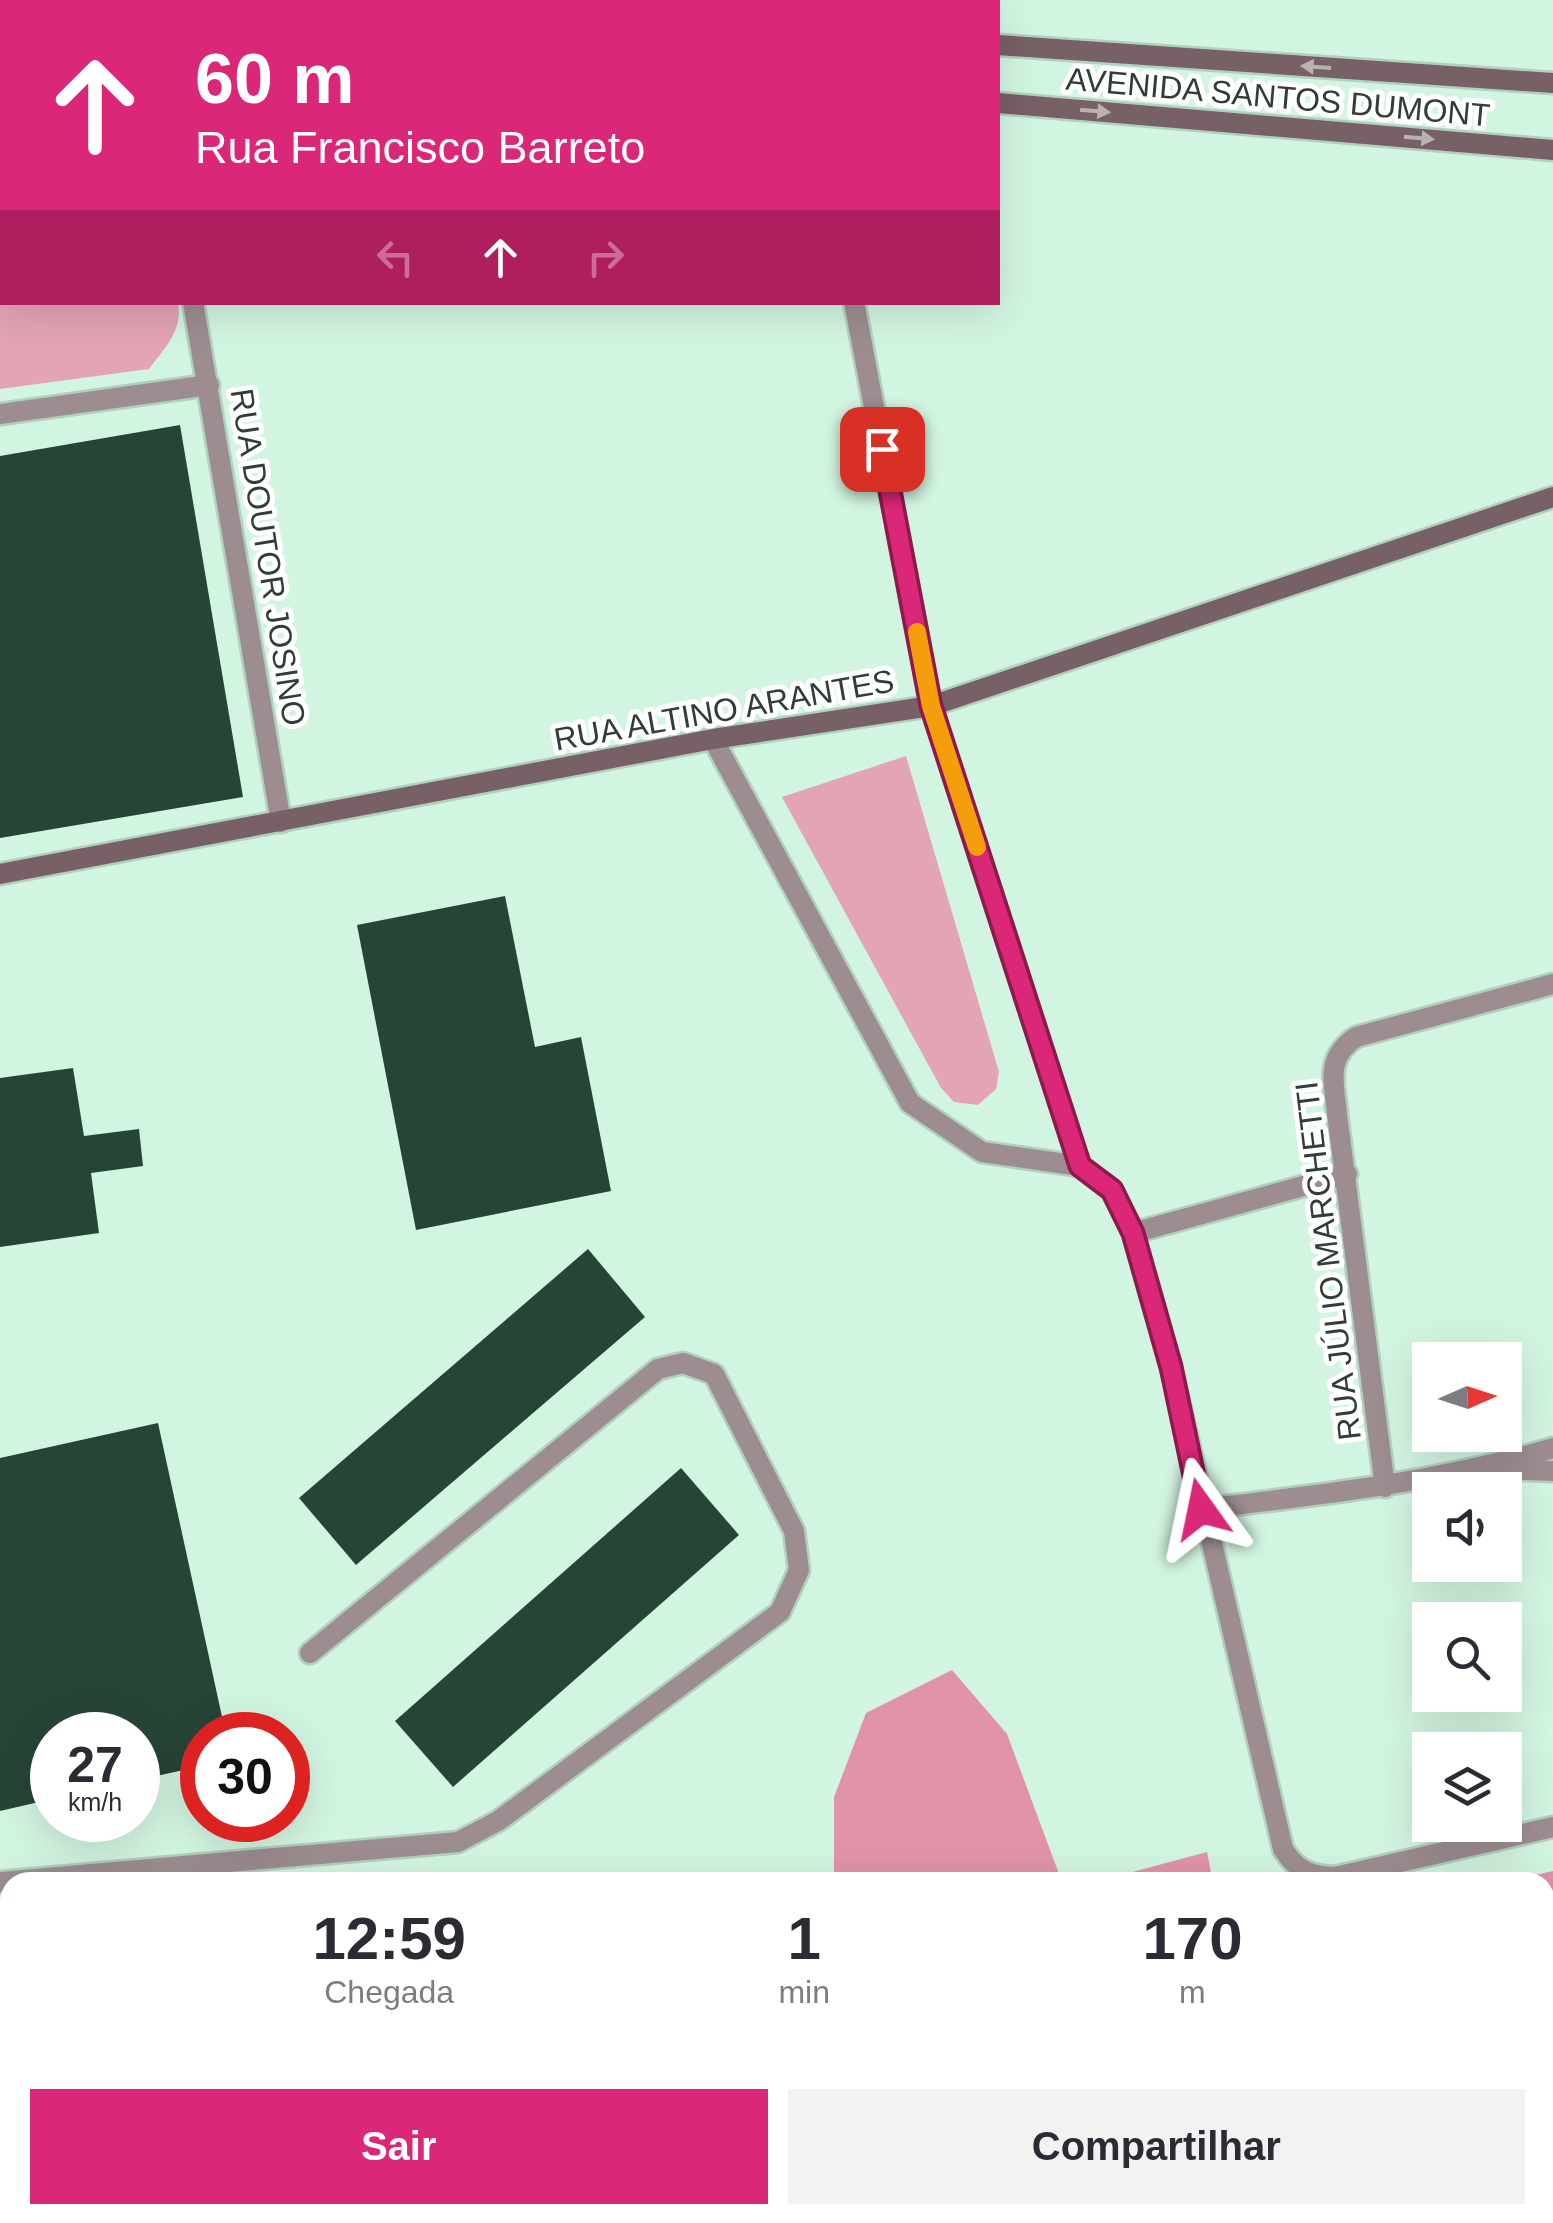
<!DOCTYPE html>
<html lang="pt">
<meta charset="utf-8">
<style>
:root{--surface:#fff;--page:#f2f2f3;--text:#2b2b33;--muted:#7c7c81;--accent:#db2777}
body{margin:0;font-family:Arial,sans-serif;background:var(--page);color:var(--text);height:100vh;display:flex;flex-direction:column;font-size:38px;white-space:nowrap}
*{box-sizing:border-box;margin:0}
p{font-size:32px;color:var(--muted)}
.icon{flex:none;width:55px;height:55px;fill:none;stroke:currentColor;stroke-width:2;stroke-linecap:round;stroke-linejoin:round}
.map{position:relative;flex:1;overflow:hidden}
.drawer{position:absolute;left:0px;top:1872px;width:1555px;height:352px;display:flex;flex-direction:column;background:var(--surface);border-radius:30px 30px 0 0;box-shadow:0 10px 40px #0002}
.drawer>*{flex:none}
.hud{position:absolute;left:0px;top:0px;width:1000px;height:305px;box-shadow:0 10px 40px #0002;background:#db2777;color:#fff;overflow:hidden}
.needle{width:65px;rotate:87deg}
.tools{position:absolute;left:1412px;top:1342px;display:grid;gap:20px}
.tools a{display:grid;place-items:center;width:110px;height:110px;border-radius:0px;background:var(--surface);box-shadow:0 10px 40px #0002;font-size:50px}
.speed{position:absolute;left:30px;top:1712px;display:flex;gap:20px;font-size:50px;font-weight:700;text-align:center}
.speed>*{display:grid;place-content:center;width:130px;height:130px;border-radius:50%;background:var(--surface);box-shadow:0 10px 40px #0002;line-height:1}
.speed small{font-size:25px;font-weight:400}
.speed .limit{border:15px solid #d22;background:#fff;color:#111}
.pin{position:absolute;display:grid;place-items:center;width:85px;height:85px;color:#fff;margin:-42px;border-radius:20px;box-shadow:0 5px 15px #0006}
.me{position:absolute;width:110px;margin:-55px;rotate:348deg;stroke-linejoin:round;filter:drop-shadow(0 0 8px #0008)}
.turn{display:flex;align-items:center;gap:35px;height:210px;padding:0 30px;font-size:45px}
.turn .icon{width:130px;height:130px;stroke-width:2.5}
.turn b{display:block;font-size:70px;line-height:85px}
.lanes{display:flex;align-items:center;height:95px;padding:0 30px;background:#0003;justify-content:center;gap:50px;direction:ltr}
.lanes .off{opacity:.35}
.eta{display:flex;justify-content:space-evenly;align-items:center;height:170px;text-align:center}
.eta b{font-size:60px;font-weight:600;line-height:70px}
.primary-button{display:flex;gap:20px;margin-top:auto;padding:20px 30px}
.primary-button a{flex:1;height:115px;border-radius:0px;background:var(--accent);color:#fff;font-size:40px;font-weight:600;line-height:115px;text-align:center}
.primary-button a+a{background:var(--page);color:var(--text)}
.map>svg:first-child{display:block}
.green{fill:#e3a4b5}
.forest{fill:#e193a9}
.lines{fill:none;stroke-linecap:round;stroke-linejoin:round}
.stream{stroke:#8adab2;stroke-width:12}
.building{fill:#274536}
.street-casing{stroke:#b2d0bf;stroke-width:25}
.secondary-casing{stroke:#b2d0bf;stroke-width:25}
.street{stroke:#9d8d91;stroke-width:20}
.secondary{stroke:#776066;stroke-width:20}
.oneway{fill:#bbb0b2}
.route-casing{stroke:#8e194d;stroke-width:25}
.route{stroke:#db2777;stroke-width:18}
.slow{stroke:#f59e0b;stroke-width:18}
.labels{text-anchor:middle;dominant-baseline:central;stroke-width:10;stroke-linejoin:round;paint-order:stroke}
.street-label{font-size:32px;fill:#303e36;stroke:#fff}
</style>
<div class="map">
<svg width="1553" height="2223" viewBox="0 0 1553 2223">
<rect width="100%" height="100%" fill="#d2f5e1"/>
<g class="green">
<path d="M0,67L2,302L178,303C183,330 165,348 149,369L0,389Z"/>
<path d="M906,756L999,1072L996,1089L978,1105L954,1102L941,1088L782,797Z"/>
</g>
<g class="forest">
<path d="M952,1670L1007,1734L1062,1882H834V1797L866,1713Z"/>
<path d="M1207,1852L1213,1882H1095Z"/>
<path d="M1553,1871V2020L1545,2021V1882H1503Z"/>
<path d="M10,1959V2026L0,1986V1962Z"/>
<path d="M58,2215H914L899,2223H60Z"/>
</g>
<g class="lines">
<g class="stream">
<path d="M1545,1915H1553"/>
<path d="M168,2223L200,2215"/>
</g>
</g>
<g class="building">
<path d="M180,425L243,797L0,838V456Z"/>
<path d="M505,896L535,1047L581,1037L611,1191L416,1230L357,925Z"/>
<path d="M73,1068L84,1136L139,1129L143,1166L91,1173L99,1233L0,1247V1078Z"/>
<path d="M588,1249L645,1317L356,1565L299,1498Z"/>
<path d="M158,1423L226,1735H202V1766L138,1780V1735H52V1799L0,1811V1458Z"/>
<path d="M681,1468L739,1535L453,1787L395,1721Z"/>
</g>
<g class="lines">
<g class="street-casing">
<g id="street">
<path d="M134,0L135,2"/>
<path d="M796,0V2"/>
<path d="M193,302L281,822"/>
<path d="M854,302L931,706L1080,1166"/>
<path d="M0,414L209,385"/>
<path d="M713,739L910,1103L982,1152L1080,1166L1112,1191L1133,1233L1171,1367L1283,1849C1297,1871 1310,1876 1335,1877L1553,1827"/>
<path d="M1133,1233L1347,1174"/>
<path d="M1503,1469L1553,1471"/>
<path d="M1385,1487L1337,1114C1334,1082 1325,1058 1356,1037L1553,984"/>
<path d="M1201,1509C1320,1495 1438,1482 1553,1448"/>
<path d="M0,1882L458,1842L498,1821L780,1612L799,1570L794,1531L714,1374L683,1363L658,1369L310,1653"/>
</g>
</g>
<g class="secondary-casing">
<g id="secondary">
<path d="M421,0L451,2"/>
<path d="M0,32H2"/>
<path d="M998,45L1553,83"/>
<path d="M998,103L1553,150"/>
<path d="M0,874L713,739L931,706L1553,497"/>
</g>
</g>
<use href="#street" class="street"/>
<use href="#secondary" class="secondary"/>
</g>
<defs><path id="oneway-solid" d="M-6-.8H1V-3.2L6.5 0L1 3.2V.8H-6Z" transform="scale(2.5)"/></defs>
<g class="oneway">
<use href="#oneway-solid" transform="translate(1316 67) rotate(-176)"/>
<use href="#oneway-solid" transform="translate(1095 111) rotate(5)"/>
<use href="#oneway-solid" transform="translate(1419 138) rotate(5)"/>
</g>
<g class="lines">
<g class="route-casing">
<path id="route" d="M882,449L931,706L1080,1166L1112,1190L1133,1233L1171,1367L1201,1509"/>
</g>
<use href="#route" class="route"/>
<path class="slow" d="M917,632L931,706L977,847"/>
</g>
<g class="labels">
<g class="street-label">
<text transform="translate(1278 97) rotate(5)">AVENIDA SANTOS DUMONT</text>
<text transform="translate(268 557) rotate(81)">RUA DOUTOR JOSINO</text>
<text transform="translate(724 710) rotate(-10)">RUA ALTINO ARANTES</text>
<text transform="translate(1328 1261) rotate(-97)">RUA JÚLIO MARCHETTI</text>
</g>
</g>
</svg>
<div class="tools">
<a><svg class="needle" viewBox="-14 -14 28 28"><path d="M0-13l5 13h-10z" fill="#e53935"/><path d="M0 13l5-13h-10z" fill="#7c7c81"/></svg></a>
<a><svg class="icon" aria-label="sound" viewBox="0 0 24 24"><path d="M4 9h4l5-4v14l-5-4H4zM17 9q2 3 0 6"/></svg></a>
<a><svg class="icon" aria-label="search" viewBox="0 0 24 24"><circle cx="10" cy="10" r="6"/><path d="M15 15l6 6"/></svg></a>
<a><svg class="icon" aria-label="layers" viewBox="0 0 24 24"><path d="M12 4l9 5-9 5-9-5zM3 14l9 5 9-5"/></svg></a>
</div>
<div class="speed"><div>27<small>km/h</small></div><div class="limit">30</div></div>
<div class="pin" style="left:882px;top:449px;background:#d93025"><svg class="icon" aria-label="arrive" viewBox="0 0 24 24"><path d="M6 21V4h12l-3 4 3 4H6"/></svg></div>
<svg class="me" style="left:1201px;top:1509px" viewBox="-20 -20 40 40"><path d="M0-17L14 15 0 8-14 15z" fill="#db2777" stroke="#fff" stroke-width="4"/></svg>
<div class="hud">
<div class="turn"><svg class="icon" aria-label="ahead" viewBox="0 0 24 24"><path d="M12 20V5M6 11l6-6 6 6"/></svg><div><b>60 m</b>Rua Francisco Barreto</div></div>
<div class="lanes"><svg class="icon off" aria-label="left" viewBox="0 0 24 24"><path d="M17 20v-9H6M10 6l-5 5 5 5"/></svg><svg class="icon" aria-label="ahead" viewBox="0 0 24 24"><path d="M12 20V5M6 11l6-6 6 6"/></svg><svg class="icon off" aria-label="right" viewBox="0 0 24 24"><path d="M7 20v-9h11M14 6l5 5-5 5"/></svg></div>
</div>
<section class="drawer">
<div class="eta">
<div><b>12:59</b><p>Chegada</p></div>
<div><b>1</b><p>min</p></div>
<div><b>170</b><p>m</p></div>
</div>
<div class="primary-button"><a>Sair</a><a>Compartilhar</a></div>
</section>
</div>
